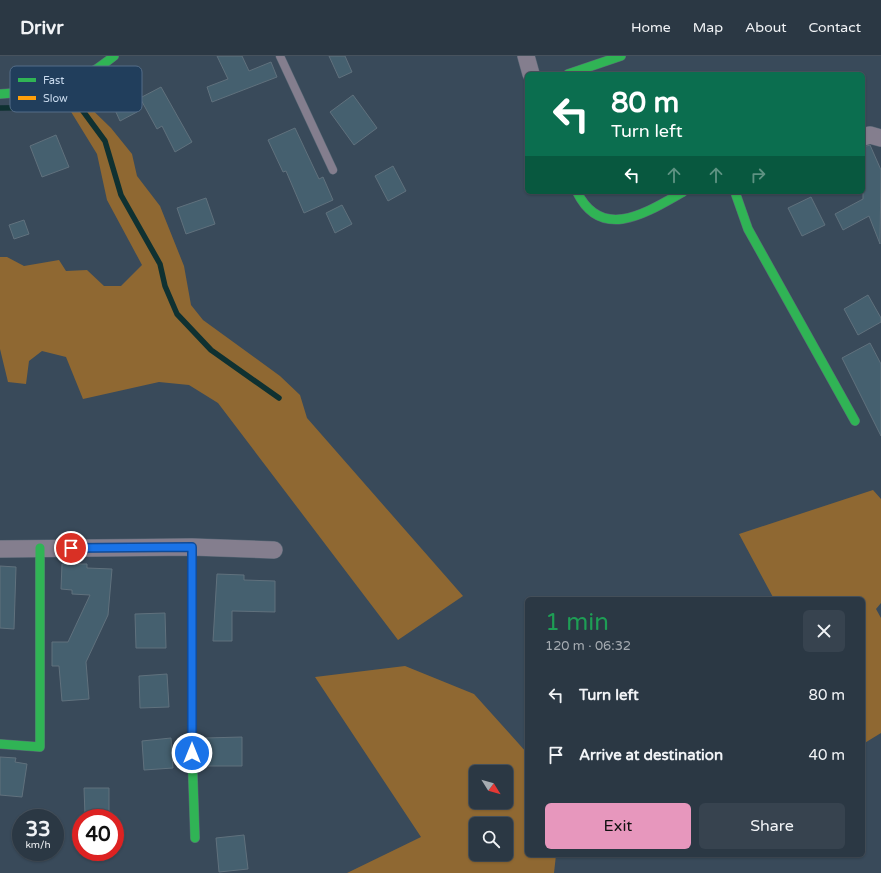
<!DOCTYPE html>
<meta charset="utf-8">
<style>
:root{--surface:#2b3844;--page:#37434f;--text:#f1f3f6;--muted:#a6acb2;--line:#47525d;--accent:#e797bd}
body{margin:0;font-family:"Varela Round",sans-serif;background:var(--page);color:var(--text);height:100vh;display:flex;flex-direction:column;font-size:15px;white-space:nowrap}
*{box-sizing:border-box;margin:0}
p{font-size:13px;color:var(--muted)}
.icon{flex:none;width:22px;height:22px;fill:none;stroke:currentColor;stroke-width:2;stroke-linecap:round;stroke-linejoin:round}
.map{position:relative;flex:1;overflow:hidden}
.sheet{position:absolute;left:525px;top:541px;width:340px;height:260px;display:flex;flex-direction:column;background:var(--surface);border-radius:6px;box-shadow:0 1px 3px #0004,0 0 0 1px var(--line)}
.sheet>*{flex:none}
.hud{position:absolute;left:525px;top:16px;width:340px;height:122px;border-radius:6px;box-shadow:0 1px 3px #0004,0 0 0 1px var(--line);background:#0b6e4f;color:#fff;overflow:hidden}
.needle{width:26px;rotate:127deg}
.controls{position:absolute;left:469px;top:709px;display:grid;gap:8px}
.controls a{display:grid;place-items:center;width:44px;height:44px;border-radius:6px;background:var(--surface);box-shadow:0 1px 3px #0004,0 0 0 1px var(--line);font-size:20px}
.speed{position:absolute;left:12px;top:753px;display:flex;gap:8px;font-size:20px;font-weight:700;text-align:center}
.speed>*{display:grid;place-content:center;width:52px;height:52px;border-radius:50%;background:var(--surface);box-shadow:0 1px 3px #0004,0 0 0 1px var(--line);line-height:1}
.speed small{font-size:10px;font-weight:400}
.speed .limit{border:6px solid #d22;background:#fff;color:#111}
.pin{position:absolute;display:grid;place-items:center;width:34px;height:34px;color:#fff;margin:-17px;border:2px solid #fff;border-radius:50%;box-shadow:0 1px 4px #0007}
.me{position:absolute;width:44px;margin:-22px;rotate:0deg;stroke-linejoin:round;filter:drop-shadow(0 0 3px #0008)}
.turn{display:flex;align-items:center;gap:14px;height:84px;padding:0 20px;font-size:18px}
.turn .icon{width:52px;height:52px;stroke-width:2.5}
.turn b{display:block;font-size:28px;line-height:34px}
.lanes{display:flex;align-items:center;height:38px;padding:0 20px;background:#0003;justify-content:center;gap:20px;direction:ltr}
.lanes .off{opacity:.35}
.round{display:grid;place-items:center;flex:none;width:42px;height:42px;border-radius:6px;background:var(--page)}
.head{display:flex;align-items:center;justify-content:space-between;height:68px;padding:0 20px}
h1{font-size:24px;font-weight:600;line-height:30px;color:#1e9e55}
.cta{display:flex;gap:8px;margin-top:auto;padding:8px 20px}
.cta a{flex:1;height:46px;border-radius:6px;background:var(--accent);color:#111;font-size:16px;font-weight:600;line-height:46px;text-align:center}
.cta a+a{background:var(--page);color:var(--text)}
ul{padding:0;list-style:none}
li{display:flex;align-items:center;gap:12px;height:60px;padding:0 20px}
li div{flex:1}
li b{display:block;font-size:15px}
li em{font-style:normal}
header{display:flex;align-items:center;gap:24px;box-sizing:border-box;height:56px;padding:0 20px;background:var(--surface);border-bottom:1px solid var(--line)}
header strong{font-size:19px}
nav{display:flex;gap:22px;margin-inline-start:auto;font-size:14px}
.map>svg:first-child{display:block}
.forest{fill:#8f6832;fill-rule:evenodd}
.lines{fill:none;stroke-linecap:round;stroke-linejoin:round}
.stream{stroke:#0f3131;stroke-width:5.5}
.building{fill:#45606f;stroke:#60717d}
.lane-casing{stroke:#586775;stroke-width:9}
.street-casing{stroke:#586775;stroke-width:18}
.fast-casing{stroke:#586775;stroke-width:10}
.slow-casing{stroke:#586775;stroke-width:10}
.lane{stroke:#847e8e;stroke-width:8}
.street{stroke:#847e8e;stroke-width:17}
.fast{stroke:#30b455;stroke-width:9}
.slow{stroke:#ff9f0a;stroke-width:9}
.route-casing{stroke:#114b97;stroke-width:10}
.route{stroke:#1a73e8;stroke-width:7}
.key{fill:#213e5c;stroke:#546d88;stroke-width:1}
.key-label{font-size:11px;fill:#cadbee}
</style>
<header>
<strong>Drivr</strong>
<nav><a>Home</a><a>Map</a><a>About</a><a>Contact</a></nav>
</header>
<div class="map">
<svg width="881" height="817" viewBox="0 0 881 817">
<rect width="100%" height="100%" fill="#394a5a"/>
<g class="forest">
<path d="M78,40L111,72L132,98L137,120L160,150L184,210L191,249L203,264L280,320L300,339L307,362L463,540L398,584L218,347L189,329L159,326L83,343L66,301L42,295L29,305L26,328L8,326L0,293V201H7L24,210L59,204L66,215L87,214L104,230H121L142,209L107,144L97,98L65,46Z"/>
<path d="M873,434L881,443V547L876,553L881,562V677L863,688V543H774L739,478Z"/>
<path d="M405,610L474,638L527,697V799H556L554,817H347L421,781L315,621ZM476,716H506V746H476ZM476,768H506V798H476Z"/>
</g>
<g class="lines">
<path class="stream" d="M0,52L80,51L105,85L121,139L160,208L165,230L177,258L211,294L279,342"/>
</g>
<g class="building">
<path d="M217,0H242L249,15L271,6L277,21L212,46L207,31L228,23Z"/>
<path d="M329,0H345L352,16L339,22Z"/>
<path d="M161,31L192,86L175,96L162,70L157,73L140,42Z"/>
<path d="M127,35L137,56L120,65L110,43Z"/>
<path d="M353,39L377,72L354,89L330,56Z"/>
<path d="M295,72L319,123L323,121L333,144L304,157L286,115L283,116L268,84Z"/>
<path d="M56,79L69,111L42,121L30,90Z"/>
<path d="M870,89L881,114L880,188L869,160L843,174L835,158L863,143V91Z"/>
<path d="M393,110L406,135L388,145L375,120Z"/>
<path d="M811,141L825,169L802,180L788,152Z"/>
<path d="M206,142L215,168L186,178L177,152Z"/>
<path d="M342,149L352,168L335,177L326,157Z"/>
<path d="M24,164L29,178L14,183L9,169Z"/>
<path d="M868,239L881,262V266L858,279L844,253Z"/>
<path d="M870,287L881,308V380L842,302Z"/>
<path d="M62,508H87V512L112,513L108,559L86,606L89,643L62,645L59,610H52V586H68L90,539L72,538V534L61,533Z"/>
<path d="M0,510L16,511L14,573L0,572Z"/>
<path d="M217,518L244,519V524L275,525V556L232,555V585H213Z"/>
<path d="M165,557L166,592H136L135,558Z"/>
<path d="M167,618L169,651L140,652L139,620Z"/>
<path d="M242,681V710H205V682Z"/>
<path d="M171,682L173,712L144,714L142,685Z"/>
<path d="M0,701L16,702L15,706L27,708L22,741L0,739Z"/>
<path d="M84,732H109V758L85,759Z"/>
<path d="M244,779L248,813L219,816L216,782Z"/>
</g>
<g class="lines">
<g class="lane-casing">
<path id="lane" d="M280,0L333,114"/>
</g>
<g class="street-casing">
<g id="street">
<path d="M526,0L531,18"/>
<path d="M863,81L870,79L881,82"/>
<path d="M0,493L192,491L274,494"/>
</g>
</g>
<g class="fast-casing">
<g id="fast">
<path d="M568,18L621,0"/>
<path d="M0,38C48,35 76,32 114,0"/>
<path d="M577,136C602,187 649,155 683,136"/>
<path d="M735,136L748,173L855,365"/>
<path d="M0,688L40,691V492"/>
<path d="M192,695L195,782"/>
</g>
</g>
<g class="slow-casing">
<path id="slow" d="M192,491V695"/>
</g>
<use href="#lane" class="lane"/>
<use href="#street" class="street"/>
<use href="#fast" class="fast"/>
<use href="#slow" class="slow"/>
</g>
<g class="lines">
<g class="route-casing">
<path id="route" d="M71,492L192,491V697"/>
</g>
<use href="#route" class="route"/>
</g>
<rect x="10" y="10" width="132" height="46" rx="6" class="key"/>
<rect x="18" y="22" width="18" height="4" fill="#30b455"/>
<rect x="18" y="40" width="18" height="4" fill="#ff9f0a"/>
<g class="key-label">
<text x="43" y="28">Fast</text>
<text x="43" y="46">Slow</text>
</g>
</svg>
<div class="controls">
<a><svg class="needle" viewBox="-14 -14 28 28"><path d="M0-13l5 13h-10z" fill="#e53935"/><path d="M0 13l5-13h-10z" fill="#a6acb2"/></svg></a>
<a><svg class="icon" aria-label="search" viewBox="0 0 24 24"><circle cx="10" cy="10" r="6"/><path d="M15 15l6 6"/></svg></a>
</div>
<div class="speed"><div>33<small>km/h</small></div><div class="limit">40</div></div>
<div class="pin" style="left:71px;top:492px;background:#d93025"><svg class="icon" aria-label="arrive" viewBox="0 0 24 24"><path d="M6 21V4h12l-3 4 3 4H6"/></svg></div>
<svg class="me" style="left:192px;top:697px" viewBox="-20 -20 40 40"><circle r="17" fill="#1a73e8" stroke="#fff" stroke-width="3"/><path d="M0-11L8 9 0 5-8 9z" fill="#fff"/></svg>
<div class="hud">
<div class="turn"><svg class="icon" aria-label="left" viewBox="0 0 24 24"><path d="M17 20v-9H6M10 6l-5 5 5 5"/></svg><div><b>80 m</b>Turn left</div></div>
<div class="lanes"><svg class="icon" aria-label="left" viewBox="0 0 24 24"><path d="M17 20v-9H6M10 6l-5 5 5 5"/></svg><svg class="icon off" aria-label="ahead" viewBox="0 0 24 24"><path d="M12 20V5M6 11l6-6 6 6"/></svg><svg class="icon off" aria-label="ahead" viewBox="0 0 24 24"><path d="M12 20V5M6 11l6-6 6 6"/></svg><svg class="icon off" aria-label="right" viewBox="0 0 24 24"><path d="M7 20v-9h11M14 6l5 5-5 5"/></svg></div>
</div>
<section class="sheet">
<div class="head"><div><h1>1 min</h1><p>120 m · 06:32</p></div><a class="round"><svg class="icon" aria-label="close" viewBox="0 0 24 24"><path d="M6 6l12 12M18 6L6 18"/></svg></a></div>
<ul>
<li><svg class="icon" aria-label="left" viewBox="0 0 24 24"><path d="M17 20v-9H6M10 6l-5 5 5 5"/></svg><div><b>Turn left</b></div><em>80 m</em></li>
<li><svg class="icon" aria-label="arrive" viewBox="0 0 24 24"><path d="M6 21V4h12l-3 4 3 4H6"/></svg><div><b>Arrive at destination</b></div><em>40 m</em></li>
</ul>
<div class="cta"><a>Exit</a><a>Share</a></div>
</section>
</div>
